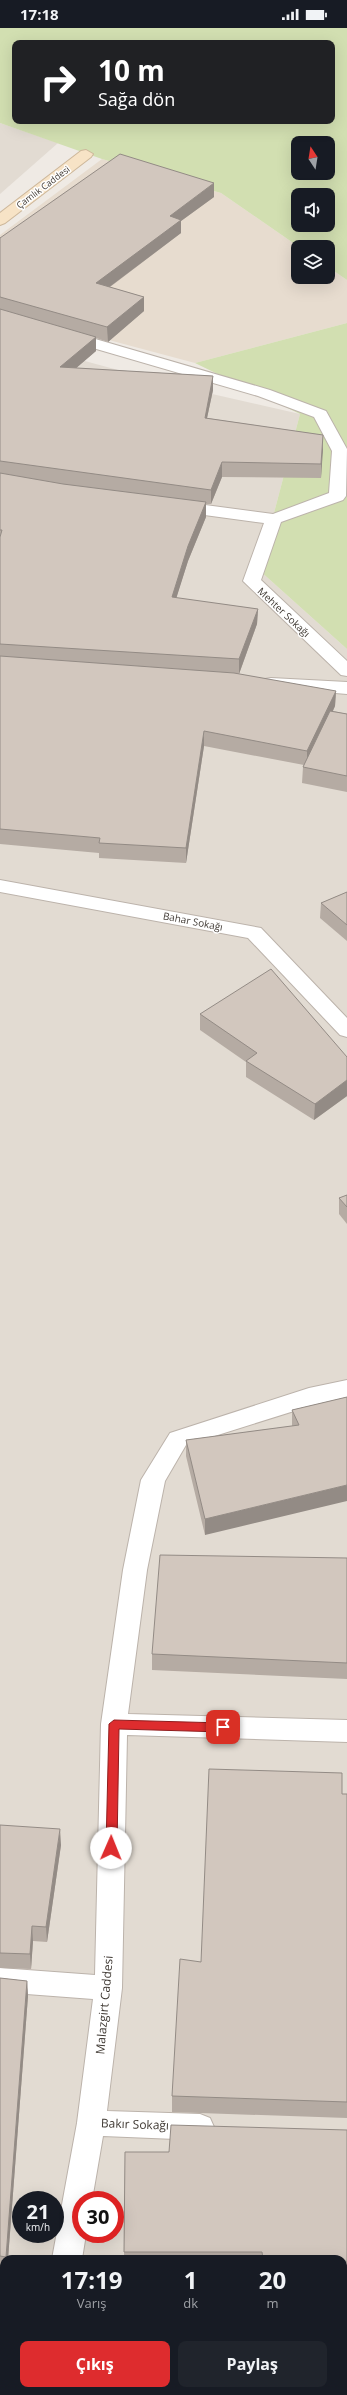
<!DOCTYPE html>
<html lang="tr">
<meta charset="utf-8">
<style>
:root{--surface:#171b24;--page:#20242c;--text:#f1f3f6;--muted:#9ea1a6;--accent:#de2c2e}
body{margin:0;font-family:"Open Sans",sans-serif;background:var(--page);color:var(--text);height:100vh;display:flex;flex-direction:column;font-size:15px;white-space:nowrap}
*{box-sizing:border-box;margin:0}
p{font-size:13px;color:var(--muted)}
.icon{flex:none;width:22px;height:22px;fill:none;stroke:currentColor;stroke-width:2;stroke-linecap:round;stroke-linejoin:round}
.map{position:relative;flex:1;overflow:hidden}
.details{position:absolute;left:0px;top:2227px;width:347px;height:140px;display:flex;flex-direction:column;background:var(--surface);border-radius:12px 12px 0 0;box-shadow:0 4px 16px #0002}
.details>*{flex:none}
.guide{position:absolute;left:12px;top:12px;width:323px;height:84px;border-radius:8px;box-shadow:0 4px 16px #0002;background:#202124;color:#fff;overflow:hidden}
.needle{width:26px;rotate:348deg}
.tools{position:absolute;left:291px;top:108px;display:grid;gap:8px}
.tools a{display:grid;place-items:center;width:44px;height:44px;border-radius:8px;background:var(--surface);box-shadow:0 4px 16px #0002;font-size:20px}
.speed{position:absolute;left:12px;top:2163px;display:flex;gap:8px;font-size:20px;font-weight:700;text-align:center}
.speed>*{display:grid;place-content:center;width:52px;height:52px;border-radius:50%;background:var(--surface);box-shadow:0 4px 16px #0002;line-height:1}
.speed small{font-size:10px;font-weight:400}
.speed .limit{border:6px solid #d22;background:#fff;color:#111}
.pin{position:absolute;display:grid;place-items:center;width:34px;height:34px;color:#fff;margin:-17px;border-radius:8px;box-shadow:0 2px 6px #0006}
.me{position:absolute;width:44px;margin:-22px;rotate:1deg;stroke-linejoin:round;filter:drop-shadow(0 0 3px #0008)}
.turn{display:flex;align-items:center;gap:14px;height:84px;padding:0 20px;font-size:18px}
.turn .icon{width:52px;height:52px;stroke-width:2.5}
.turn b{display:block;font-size:28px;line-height:34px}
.eta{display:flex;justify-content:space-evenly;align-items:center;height:68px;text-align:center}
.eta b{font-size:24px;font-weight:700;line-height:28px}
.action{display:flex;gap:8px;margin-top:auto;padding:8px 20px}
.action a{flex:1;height:46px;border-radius:8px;background:var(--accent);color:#fff;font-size:16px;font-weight:700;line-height:46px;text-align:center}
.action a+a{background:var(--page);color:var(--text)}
.status{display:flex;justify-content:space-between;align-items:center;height:28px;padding:0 20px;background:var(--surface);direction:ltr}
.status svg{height:11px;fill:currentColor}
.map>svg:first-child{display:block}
.residential{fill:#e2dbd2;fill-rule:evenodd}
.education{fill:#e7dccf}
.green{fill:#d2dfb1;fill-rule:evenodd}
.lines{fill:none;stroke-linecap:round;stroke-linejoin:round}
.street-casing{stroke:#bcb3ab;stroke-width:2}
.secondary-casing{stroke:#cdb79a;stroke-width:2}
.street{fill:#fff;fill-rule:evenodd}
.secondary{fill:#f7e3c6;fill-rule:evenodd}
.wall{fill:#b5aba3}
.shaded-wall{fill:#938b85}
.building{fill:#d2c7be;stroke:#938b85}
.route{fill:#de2c2e;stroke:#901d1e}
.labels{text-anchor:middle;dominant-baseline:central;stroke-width:3;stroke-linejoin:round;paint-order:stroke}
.far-street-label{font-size:9px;fill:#403a34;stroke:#fff}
.street-label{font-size:10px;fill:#403a34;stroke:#fff}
.near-street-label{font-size:12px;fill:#403a34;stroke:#fff}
</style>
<div class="status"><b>17:18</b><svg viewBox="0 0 49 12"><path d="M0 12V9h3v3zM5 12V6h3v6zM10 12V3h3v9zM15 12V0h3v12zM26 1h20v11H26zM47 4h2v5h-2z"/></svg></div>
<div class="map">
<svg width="347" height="2367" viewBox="0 0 347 2367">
<rect width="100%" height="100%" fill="#efeae4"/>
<g class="residential">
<path d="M0,95L58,115L0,166Z"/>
<path d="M0,310L177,358L300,386L259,542L347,621V2367H0ZM21,2172H55V2206H21ZM81,2172H115V2206H81ZM4,2231H343V2363H4Z"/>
</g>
<path class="education" d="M102,131L221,165L299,219L298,249H328V239L347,252V295L195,335L0,283V207Z"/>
<g class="green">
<path d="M0,0H347V252L328,239V219H299L221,165L102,131L0,95ZM15,15H332V93H15ZM298,115H328V145H298ZM298,167H328V197H298Z"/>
<path d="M347,295V621L259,542L300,386L195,335Z"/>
</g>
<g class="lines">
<g class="street-casing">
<g id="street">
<path d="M68,303L270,362L326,383L347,421L346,468L343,472L281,494L261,552L347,633V648L341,647L243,553L264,495L175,483L169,482L166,478L169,474L175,473L273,486L329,465L332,423L314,389L258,368L62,311L60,308L62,305Z"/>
<path d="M271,650L347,654V666L265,659L262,655L265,651Z"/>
<path d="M0,852L261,900L347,990V1009L340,1007L248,910L0,864Z"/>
<path d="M347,1352V1370L310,1378L186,1417L165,1453L147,1542L128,1686L347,1692V1714L127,1707L122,1960L107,2083L200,2086L210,2090L214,2099L210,2108L200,2112L103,2108L92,2172H81V2206H86L82,2231H52L77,2095L93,1971L0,1964V1940L95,1947L101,1696L123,1542L141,1452L170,1405L309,1360Z"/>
<rect x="29" y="2363" width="30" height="4"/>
</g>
</g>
<g class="secondary-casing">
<path id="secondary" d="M86,122L93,126L91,129L5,195L0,197V185L81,123Z"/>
</g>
<use href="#street" class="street"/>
<use href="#secondary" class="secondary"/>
</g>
<g class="wall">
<path d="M214,169L181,193V205L110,259L144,269V283L108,314L96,310V323L76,340L213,348V362L207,390L323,407L321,450L222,449L211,476H206V489L188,533L176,570L258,581L257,596L239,646L336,663L335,678L333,683L347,686V764L302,755L303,739L304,737L204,718L186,835L99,830V825L0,816V210Z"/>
<path d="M347,864V913L320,890L321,875Z"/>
<path d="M200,986L347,1029V1068L314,1092L246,1049V1034L200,1002Z"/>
<path d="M347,1167V1196L339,1186V1170Z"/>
<path d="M347,1369L205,1507L186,1428V1412L292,1398V1382Z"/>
<path d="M347,1530V1651L152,1642V1626Z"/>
<path d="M342,1766H347V2090L172,2084V2068L201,1934Z"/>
<path d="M0,1797L61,1817L47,1914L33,1913L31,1941L0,1940Z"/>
<path d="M0,1950L27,1953L28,1968L8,2231H4V2243H0Z"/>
<path d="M347,2102V2249H343V2231H124L125,2124H169Z"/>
</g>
<g class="shaded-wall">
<path d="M214,155V169L181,193V205L96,269V255L170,188Z"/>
<path d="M144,269V283L108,314L107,299Z"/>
<path d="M96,309V323L60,354V339Z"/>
<path d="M213,348V362L204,404L205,390Z"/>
<path d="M323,407V422L321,450V436Z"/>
<path d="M222,434V449L211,476V462Z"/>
<path d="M206,474V489L188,533L172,584V569L188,518Z"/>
<path d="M258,581L257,596L239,646V631Z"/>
<path d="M336,663L335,678L307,738V723Z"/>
<path d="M204,703V718L186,835V820Z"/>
<path d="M347,1052V1068L314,1092L315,1076Z"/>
<path d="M347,1457V1473L205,1507V1491Z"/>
<path d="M60,1801L61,1817L47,1914L46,1899Z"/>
<path d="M32,1898L33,1913L31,1941L30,1926Z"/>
<path d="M27,1953L28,1968L8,2231H6Z"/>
</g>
<g class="building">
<path d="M120,126L214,155L170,188L181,192L96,255L144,269L107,299L0,269V210Z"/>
<path d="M0,281L96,309L60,339L213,348L205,390L323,407L321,436L222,434L211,462L0,433Z"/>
<path d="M0,445L63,456L206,474L188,518L172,569L258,581L239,631L0,616V509L2,502H0Z"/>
<path d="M0,628L234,645L336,663L307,723L204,703L186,820L99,815L100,810L0,801Z"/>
<path d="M330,683L347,686V748L303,739Z"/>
<path d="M347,864V897L321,875Z"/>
<path d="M271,941L347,1029V1052L315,1076L246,1033L257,1025L200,986Z"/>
<path d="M347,1167V1179L339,1170Z"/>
<path d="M347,1369V1457L205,1491L186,1412L299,1397L292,1382Z"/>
<path d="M160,1527L347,1530V1635L152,1626Z"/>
<path d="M209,1741L342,1745V1766H347V2074L172,2068L180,1931L201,1934Z"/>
<path d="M0,1797L60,1801L46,1899L32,1898L30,1926L0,1925Z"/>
<path d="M0,1950L27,1953L6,2229L0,2228Z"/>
<path d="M171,2097L347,2102V2234H343V2231H263L262,2224H124L125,2124H169Z"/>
<path d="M83,2363H267V2367H82Z"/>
</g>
<path class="route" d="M114,1692L223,1695L228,1699L223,1704L119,1701L117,1820L111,1825L106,1820L109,1696Z"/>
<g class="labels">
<g class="far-street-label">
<text transform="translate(43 159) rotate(-37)">Çamlık Caddesi</text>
</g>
<g class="street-label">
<text transform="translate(284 584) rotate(43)">Mehter Sokağı</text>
<text transform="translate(193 893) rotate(11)">Bahar Sokağı</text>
</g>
<g class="near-street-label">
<text transform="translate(104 1977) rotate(-85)">Malazgirt Caddesi</text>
<text transform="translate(135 2096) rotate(2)">Bakır Sokağı</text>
</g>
</g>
</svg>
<div class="tools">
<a><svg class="needle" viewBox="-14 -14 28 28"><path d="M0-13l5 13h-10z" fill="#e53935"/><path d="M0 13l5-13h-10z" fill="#9ea1a6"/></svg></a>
<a><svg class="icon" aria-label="sound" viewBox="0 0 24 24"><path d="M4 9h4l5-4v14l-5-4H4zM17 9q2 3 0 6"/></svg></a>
<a><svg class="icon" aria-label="layers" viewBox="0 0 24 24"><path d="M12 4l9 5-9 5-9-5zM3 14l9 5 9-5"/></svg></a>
</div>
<div class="speed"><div>21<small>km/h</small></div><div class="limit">30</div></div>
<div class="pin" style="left:223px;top:1699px;background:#d93025"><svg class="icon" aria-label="arrive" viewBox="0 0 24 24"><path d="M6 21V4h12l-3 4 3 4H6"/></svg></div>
<svg class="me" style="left:111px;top:1820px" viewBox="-20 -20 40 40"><circle r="19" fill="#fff"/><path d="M0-13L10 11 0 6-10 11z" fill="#de2c2e"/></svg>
<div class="guide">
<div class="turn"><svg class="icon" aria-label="right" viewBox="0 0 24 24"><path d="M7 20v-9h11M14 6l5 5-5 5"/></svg><div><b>10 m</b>Sağa dön</div></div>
</div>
<section class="details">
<div class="eta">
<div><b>17:19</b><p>Varış</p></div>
<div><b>1</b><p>dk</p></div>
<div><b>20</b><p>m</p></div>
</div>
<div class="action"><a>Çıkış</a><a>Paylaş</a></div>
</section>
</div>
